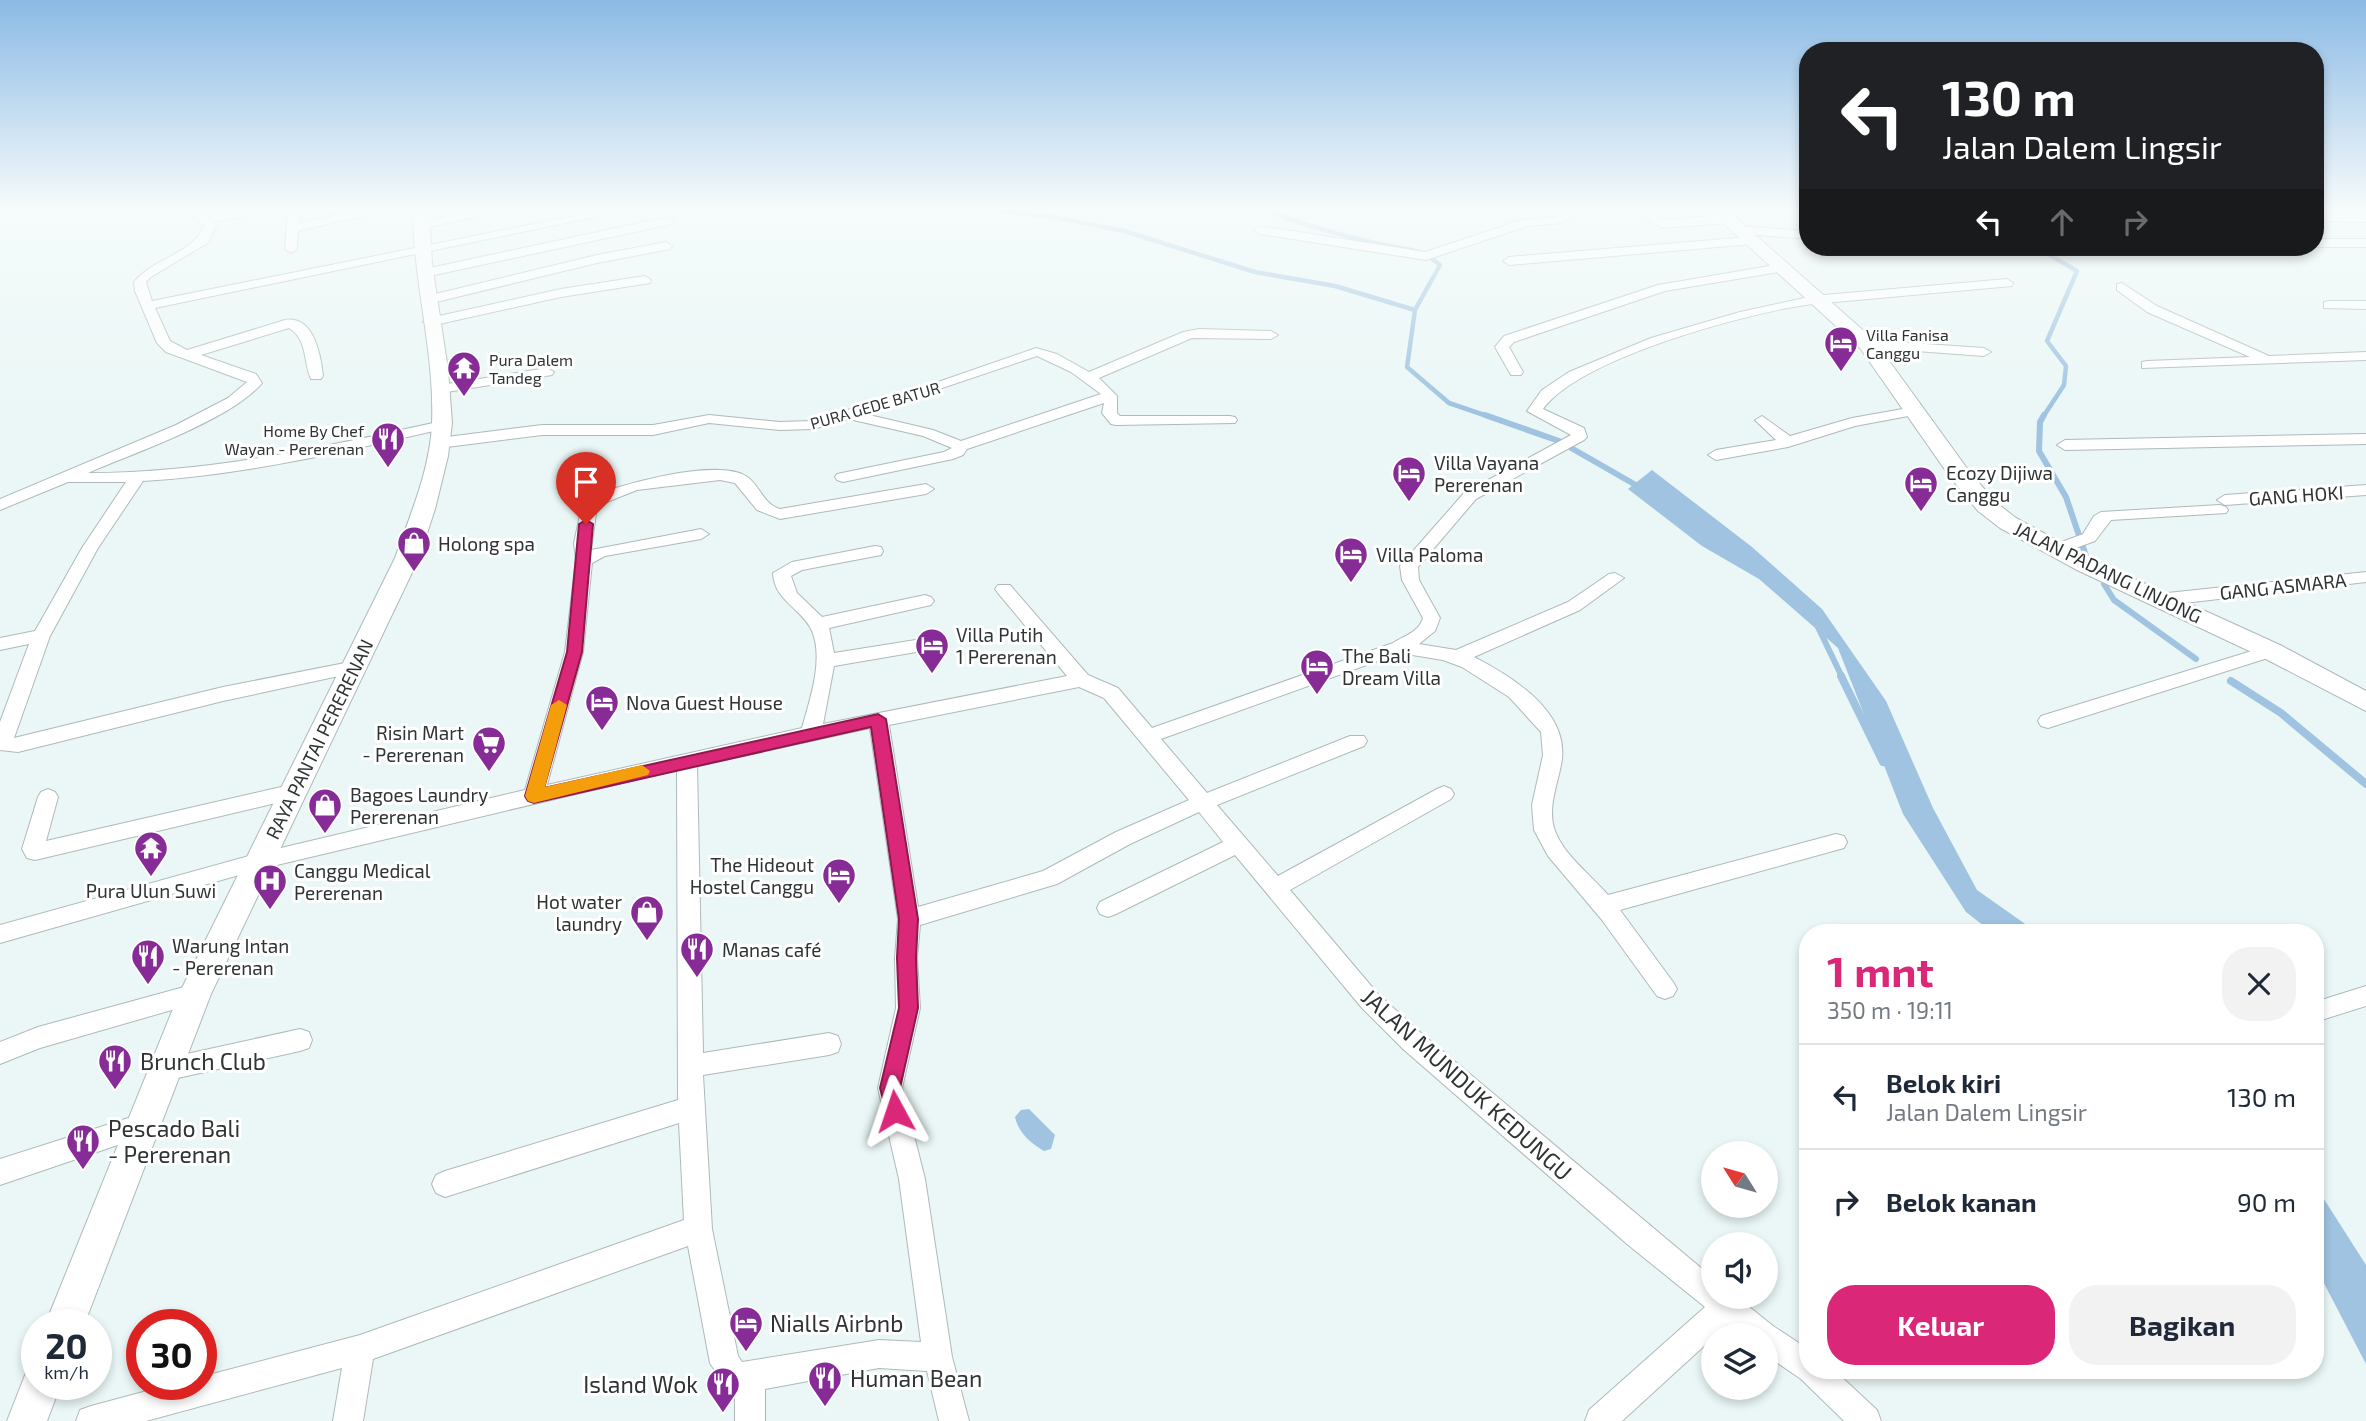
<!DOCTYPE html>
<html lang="id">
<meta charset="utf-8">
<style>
:root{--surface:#fff;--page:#f2f2f3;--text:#1f2937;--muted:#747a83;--line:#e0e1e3;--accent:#db2777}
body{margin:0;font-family:"Exo 2",sans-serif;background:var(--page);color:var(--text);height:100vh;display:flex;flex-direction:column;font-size:26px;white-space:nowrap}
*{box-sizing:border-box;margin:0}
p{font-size:23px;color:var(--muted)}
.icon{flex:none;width:38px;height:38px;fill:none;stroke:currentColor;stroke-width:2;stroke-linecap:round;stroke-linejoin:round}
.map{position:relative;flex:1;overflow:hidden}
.details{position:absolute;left:1799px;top:924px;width:525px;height:455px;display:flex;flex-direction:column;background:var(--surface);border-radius:28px;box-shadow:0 4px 10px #0003}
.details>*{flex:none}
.hud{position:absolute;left:1799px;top:42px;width:525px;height:214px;border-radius:28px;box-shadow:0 4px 10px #0003;background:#202124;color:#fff;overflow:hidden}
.needle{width:46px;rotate:307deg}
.controls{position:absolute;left:1701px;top:1141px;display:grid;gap:14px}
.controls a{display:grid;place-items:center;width:77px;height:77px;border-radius:50%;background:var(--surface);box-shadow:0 4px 10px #0003;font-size:35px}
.speed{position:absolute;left:21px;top:1309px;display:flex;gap:14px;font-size:35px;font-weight:700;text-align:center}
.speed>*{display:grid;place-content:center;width:91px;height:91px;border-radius:50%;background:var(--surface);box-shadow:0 4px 10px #0003;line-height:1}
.speed small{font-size:18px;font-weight:400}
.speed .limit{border:10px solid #d22;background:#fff;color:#111}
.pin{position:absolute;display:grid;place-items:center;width:60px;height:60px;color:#fff;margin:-72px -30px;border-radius:50% 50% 50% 0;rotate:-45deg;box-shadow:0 0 7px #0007}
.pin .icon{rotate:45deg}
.me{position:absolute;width:77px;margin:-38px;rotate:355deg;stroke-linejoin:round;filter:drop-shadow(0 0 5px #0008)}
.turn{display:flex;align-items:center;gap:24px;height:147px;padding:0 28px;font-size:32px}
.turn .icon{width:91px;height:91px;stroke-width:2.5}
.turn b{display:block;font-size:49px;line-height:60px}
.lanes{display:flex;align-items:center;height:66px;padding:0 28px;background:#0003;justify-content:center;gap:35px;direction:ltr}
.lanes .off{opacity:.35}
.round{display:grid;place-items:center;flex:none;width:74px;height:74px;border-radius:28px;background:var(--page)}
.headline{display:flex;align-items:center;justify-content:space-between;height:119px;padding:0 28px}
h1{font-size:42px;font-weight:700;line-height:52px;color:var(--accent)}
.primary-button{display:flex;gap:14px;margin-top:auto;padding:14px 28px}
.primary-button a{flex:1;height:80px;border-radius:28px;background:var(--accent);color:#fff;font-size:28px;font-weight:700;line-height:80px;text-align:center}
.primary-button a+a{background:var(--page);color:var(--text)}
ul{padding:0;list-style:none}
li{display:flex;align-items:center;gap:21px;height:105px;padding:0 28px;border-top:2px solid var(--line)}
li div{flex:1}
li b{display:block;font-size:26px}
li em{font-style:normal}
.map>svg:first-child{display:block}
.water{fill:#9fc3e0}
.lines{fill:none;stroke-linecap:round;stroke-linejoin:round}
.stream-far2{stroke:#9fc3e0;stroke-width:4.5}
.stream-far1{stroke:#9fc3e0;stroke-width:6}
.stream{stroke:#9fc3e0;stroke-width:8}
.street-casing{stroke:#aebab9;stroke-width:2}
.secondary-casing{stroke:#aebab9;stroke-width:2}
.street{fill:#fff;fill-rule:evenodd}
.secondary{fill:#fff;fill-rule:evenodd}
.route{fill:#db2777;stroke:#8e194d;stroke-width:2}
.slow{fill:#f59e0b}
.labels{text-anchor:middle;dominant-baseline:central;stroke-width:6;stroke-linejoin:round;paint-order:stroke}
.far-poi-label{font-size:16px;fill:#2e3333;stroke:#fff;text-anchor:start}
.far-street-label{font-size:16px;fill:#2e3333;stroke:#fff}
.poi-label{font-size:19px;fill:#2e3333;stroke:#fff;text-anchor:start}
.street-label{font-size:19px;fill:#2e3333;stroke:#fff}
.near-poi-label{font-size:23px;fill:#2e3333;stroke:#fff;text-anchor:start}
.near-street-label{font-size:23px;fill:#2e3333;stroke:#fff}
</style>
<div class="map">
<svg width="2366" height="1421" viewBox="0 0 2366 1421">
<rect width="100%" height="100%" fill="#eaf7f6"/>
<g class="water">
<path d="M1652,470L1752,547L1822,609L1886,701L1933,808L1977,890L2038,933H1993L1966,912L1903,814L1838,648L1759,579L1702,546L1628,489Z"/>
<path d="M1029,1109L1055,1135L1051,1149L1044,1151C1031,1144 1018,1132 1015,1117L1021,1110Z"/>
<path d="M2315,1185L2366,1265V1364L2315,1266Z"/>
</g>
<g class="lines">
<g class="stream-far2">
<path d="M995,210L1054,217L1124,231L1255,272L1335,286L1415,310"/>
<path d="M1267,210C1304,226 1345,236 1384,245C1408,250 1421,248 1440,265L1415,310L1407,367L1449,403L1490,417"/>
<path d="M2036,247L2077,271L2047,341L2066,366L2064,385L2043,417"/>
</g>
<g class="stream-far1">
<path d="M1485,415L1559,441L1641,488"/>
<path d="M2044,415L2040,422L2039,451L2066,497L2086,556"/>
<path d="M2104,584L2114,600L2196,659"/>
<path d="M1817,625L1842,677"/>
</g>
<g class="stream">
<path d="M1841,676L1883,762"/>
<path d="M2231,681L2281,713L2366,784"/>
</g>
<g class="street-casing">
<g id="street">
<path d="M188,210H201L207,216L244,210H274L214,222L216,225L209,242L151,277L146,282L152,301L603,210H628L155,308L170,341L187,350L285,320C314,315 321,356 323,376L321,379H311C303,361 308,340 289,328L201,355L256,374L262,383C231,420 134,453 88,473C208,473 325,447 442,421L449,425L442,429C343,452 244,475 143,481L98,548L50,636L14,738L223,687L355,661L362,663L364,667L362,671L223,701L18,752L0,750V722L29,644L0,650V638L35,631L82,548L126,482H68L0,510V499L176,425L228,398L247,382L166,352L157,343L135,291L134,282C152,259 194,253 204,226Z"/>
<path d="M288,210H300L299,223L364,210H389L298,231L297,249L291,253L285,249Z"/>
<path d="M479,210H505L420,229L414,225L420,221Z"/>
<path d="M1564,210H1578L1563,223L1527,226L1426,260L1260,234L1254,230L1260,226L1425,252L1522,220L1556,217Z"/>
<path d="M1632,210H1647L1664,220L1726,215L1732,219L1726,223L1662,228Z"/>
<path d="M2315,213L2366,214V222L2315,221Z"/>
<path d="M668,217L674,221L672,224L425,277L419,273L425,269Z"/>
<path d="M1737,226L1808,231V239L1733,233L1731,230Z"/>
<path d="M1749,237L1755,241L1753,244L1509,265L1503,261L1509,257Z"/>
<rect x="2315" y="239" width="51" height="8"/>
<path d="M666,242L672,246L670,249L597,263L428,304L421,300L423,297L597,255Z"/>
<path d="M1781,264L1785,265V271L1665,291L1514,342L1509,347L1523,372L1521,375H1511L1495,347L1504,336L1658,285Z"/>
<path d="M645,276L651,280L650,283L561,297L430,326L423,322L430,318L561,289Z"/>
<path d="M2007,279L2013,283L2012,286L1813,304C1749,312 1580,358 1543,409L1584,428L1587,437L1584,440L1476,499L1418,567L1419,580L1440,618L1435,631L1419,644L1456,650L1568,602L1609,574L1615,573L1624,578L1580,610L1474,657C1514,678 1572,713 1561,765C1557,786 1548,807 1554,828C1562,854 1591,875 1608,895L1836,834L1844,836L1847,842L1844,848L1620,910L1673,982L1677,989L1673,996L1665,999L1657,996L1602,920L1548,856L1534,830L1532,805L1543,755L1541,732L1509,697L1462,667L1443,660L1400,653L1161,739L1207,793L1350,736H1364L1367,741L1364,746L1217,805L1278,876L1437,789L1444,786L1451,789L1454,794L1451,799L1290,890L1378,994L1421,1033L1713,1278V1297H1737L1773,1326L1808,1349V1370H1834L1877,1410L1881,1421H1844L1801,1379L1766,1355V1335H1740L1727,1325L1622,1421H1585L1589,1410L1705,1307L1627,1244L1403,1049L1362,1008L1235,855L1116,914L1108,917L1100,914L1097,908L1100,902L1223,842L1199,812L1130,844L1057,884L920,925L917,958L920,1008L902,1088L925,1179L952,1357L969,1421H939L927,1371L879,1368L765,1389V1421H735V1391L725,1386L710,1363L688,1246L373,1359L363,1421H333L342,1368L146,1421H76L80,1410L91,1406L173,1384H201V1377L360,1335L684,1220L679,1123L445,1197L436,1193L432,1184L436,1175L445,1171L678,1100L677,770L260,869L0,943V925L260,853L525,790L565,652L576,560L574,543L583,501C613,485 716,458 746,476C760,485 763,504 780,509L926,484L934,489L926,494L780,519L757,510L735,483L720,480L637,490L597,506L591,550L701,529L709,534L701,539L605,556L592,563L583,652L547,785L802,728C810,699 824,659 812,631C802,608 774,601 773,573L792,562L875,546L881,547L883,551L881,555L802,570L791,576L797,593L822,617L925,595L931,597L934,601L931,605L829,628L834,653L922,639L928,641L931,645L928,649L922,651L834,666L823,724L1067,676L998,593L995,589L998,585H1010L1088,675L1118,688L1152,728L1393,643C1404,636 1419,632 1423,618L1402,580L1400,566L1464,493L1571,435L1527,411L1542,390L1569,372L1651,338L1740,312L1813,296ZM1079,687L1104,698L1189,800L1116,832L1043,871L918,907L889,725ZM870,728L898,919L895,958L896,1008L878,1088L899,1179L921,1342L879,1340L742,1362L738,1356L712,1229L703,1075L829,1055L838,1052L841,1044L838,1036L829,1033L703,1053L697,766Z"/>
<path d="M2122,283L2157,306L2269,356L2366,352V360L2142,368V362L2147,361L2250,357L2147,312L2117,290V284Z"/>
<path d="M2329,301H2366V309L2324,308V302Z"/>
<path d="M1199,329L1271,331L1278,335L1271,339L1192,338L1099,378L1117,396V413L1120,416H1230L1235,417L1237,420L1235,423L1116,425L1111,424L1102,413L1104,403L967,449L963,455L953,459L843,482L837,480L835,477L837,474L944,452L952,448L923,436L849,419L813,429L780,430L709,423L653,435H542L439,448L431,443L439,438L542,425H653L709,415L780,422L812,421L938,382L1036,348L1057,354L1089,372L1183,332ZM1037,356L1071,372L1101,394L961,441L933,430L865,414Z"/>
<path d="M1867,340L1984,348L1991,352L1984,356L1862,347V341Z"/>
<path d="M547,368L554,372L552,375L441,393L434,389L441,385Z"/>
<path d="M1914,407L1919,408L1921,411L1919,414L1855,426L1788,447L1716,460L1708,455L1716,450L1776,440L1755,420L1762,416L1790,436L1852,418Z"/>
<path d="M2366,434V444L2065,450L2057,445L2065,440Z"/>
<path d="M2366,485V495L2225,505L2217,500L2225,495Z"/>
<path d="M2220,505L2226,507L2228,510L2226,513L2111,520L2095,541L2057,555L2049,550L2051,546L2083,534L2094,516L2101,512Z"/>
<path d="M2366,572V582L2158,606L2149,600L2158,594Z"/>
<path d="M2271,645L2277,647L2280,651L2277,655L2048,728L2041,726L2038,721L2041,716Z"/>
<path d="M294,784L301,787L304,792L301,797L35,860L27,858L22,849L38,797L41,792L48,789L55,792L58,797L46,841Z"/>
<path d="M195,984L203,987L207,994L203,1001L40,1048L0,1064V1042L38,1027Z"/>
<path d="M2366,986V1006L2315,1022V1002Z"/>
<path d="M300,1029L309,1032L312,1040L309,1048L300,1051L164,1081L155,1078L152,1070L155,1062L164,1059Z"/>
<path d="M141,1114L150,1118L154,1126L150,1134L0,1185V1159Z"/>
</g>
</g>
<g class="secondary-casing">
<g id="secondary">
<path d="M413,210H429L432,264L448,370L452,423L448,456L435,509L419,558L211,994L84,1325H45L179,994L395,558C410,515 430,470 432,424C435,352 413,282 413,210Z"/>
<path d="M1709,210H1727L1874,340L1966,467L1994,501L2016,518L2093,560L2280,645L2366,691V711L2262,657L2077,570L2000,528L1978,511L1950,477L1860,348Z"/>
<path d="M37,1366V1384H61L47,1421H7L27,1370Z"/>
</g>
</g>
<use href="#street" class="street"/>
<use href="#secondary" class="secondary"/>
</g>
<linearGradient id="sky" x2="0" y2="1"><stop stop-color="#8bbae5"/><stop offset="0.51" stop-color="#f6fbfb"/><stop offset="1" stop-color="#f6fbfb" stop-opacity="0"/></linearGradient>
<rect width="2366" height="409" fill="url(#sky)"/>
<path class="route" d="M586,520L593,524L582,652L544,788L878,714L886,719L918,919L916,958L918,1008L900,1088L906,1111L903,1118L895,1120L888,1118L880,1088L899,1008L897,958L899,919L871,727L534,803L528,801L525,796L567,652L579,524Z"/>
<path class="slow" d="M559,700L567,705L545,787L642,765L650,771L648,775L534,803L528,801L525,796L551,705Z"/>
<defs>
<g id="hotel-pin" transform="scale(1.75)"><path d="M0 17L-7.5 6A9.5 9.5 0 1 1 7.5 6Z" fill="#872c97" stroke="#fff"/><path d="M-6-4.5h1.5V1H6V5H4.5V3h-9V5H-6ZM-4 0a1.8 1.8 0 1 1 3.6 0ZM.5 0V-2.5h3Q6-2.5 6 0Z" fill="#fff"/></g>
<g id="temple-pin" transform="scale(1.75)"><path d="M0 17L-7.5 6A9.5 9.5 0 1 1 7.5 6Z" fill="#872c97" stroke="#fff"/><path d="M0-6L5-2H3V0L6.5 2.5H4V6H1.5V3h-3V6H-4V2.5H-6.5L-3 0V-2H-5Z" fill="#fff"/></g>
<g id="restaurant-pin" transform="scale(1.75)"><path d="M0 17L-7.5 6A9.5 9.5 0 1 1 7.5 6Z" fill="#872c97" stroke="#fff"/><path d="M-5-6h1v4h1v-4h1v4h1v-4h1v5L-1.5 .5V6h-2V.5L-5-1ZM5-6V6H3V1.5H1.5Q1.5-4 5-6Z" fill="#fff"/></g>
<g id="shop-pin" transform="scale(1.75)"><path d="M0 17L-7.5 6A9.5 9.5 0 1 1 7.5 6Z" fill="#872c97" stroke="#fff"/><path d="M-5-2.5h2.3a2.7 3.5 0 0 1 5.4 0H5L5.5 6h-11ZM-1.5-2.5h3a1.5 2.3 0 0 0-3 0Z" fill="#fff"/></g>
<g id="supermarket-pin" transform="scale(1.75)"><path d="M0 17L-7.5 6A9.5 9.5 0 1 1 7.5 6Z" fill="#872c97" stroke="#fff"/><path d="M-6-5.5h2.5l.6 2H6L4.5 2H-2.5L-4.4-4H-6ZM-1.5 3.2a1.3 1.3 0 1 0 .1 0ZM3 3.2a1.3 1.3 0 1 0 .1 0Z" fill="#fff"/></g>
<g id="hospital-pin" transform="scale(1.75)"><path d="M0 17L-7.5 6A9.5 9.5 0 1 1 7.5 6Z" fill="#872c97" stroke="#fff"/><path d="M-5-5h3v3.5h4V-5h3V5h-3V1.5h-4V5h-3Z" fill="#fff"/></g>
</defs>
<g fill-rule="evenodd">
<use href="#hotel-pin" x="1841" y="343"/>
<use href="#temple-pin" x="464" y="368"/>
<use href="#restaurant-pin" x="388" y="439"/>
<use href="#hotel-pin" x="1409" y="473"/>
<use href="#hotel-pin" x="1921" y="483"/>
<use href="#shop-pin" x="414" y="543"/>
<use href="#hotel-pin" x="1351" y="554"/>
<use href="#hotel-pin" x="932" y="645"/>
<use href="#hotel-pin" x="1317" y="666"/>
<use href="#hotel-pin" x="602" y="702"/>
<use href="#supermarket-pin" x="489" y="743"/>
<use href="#shop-pin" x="325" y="805"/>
<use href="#temple-pin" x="151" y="848"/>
<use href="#hotel-pin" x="839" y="875"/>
<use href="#hospital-pin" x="270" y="881"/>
<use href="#shop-pin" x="647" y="912"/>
<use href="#restaurant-pin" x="697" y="949"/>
<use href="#restaurant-pin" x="148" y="956"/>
<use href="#restaurant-pin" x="115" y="1061"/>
<use href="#restaurant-pin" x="83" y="1141"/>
<use href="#hotel-pin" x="746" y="1323"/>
<use href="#restaurant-pin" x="825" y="1378"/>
<use href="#restaurant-pin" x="723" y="1384"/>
</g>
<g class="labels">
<g class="far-poi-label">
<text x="1866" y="334">Villa Fanisa<tspan x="1866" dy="18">Canggu</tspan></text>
<text x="489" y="359">Pura Dalem<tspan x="489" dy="18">Tandeg</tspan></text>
<text x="364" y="430" text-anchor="end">Home By Chef<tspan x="364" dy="18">Wayan - Pererenan</tspan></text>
</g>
<g class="far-street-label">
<text transform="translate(875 405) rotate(-16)">PURA GEDE BATUR</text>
</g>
<g class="poi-label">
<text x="1434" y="462">Villa Vayana<tspan x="1434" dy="22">Pererenan</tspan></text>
<text x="1946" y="472">Ecozy Dijiwa<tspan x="1946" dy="22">Canggu</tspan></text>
<text x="438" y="543">Holong spa</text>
<text x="1376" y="554">Villa Paloma</text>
<text x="956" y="634">Villa Putih<tspan x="956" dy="22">1 Pererenan</tspan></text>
<text x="1342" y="655">The Bali<tspan x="1342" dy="22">Dream Villa</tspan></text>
<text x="626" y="702">Nova Guest House</text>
<text x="464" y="732" text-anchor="end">Risin Mart<tspan x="464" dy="22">- Pererenan</tspan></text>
<text x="350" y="794">Bagoes Laundry<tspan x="350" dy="22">Pererenan</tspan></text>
<text x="814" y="864" text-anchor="end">The Hideout<tspan x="814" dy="22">Hostel Canggu</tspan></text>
<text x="294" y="870">Canggu Medical<tspan x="294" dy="22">Pererenan</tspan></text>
<text x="151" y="890" text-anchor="middle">Pura Ulun Suwi</text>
<text x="622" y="901" text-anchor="end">Hot water<tspan x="622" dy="22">laundry</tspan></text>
<text x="172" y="945">Warung Intan<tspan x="172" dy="22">- Pererenan</tspan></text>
<text x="722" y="949">Manas café</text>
</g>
<g class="street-label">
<text transform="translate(2296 495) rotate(-4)">GANG HOKI</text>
<text transform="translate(2108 572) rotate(26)">JALAN PADANG LINJONG</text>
<text transform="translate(2283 586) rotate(-6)">GANG ASMARA</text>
<text transform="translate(319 739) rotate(-64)">RAYA PANTAI PERERENAN</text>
</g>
<g class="near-poi-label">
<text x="140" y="1061">Brunch Club</text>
<text x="108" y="1128">Pescado Bali<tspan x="108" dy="26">- Pererenan</tspan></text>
<text x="770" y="1323">Nialls Airbnb</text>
<text x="850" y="1378">Human Bean</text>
<text x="698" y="1384" text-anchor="end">Island Wok</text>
</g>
<g class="near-street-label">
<text transform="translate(1467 1084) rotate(42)">JALAN MUNDUK KEDUNGU</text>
</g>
</g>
</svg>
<div class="controls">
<a><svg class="needle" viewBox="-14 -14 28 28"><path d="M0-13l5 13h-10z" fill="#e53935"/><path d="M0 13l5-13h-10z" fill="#747a83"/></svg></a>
<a><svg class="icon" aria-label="sound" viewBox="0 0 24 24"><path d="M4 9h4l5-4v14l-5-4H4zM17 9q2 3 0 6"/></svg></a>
<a><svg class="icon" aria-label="layers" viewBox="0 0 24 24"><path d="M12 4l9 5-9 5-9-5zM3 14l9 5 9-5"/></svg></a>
</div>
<div class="speed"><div>20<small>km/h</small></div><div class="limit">30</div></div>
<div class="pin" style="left:586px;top:524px;background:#d93025"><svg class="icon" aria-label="arrive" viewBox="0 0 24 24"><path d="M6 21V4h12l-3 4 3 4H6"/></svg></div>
<svg class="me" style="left:895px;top:1111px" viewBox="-20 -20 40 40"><path d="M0-17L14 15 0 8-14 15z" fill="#db2777" stroke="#fff" stroke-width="4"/></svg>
<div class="hud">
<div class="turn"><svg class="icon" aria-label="left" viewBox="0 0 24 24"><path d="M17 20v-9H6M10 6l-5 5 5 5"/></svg><div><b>130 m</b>Jalan Dalem Lingsir</div></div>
<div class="lanes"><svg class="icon" aria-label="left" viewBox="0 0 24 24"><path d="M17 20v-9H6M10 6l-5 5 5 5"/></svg><svg class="icon off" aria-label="ahead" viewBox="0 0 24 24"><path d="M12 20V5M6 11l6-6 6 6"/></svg><svg class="icon off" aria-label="right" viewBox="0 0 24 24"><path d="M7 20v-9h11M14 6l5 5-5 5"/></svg></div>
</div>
<section class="details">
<div class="headline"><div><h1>1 mnt</h1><p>350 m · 19:11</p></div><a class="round"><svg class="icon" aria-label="close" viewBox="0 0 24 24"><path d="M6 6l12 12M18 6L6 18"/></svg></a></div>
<ul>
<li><svg class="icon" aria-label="left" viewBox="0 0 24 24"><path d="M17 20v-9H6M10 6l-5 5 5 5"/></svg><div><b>Belok kiri</b><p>Jalan Dalem Lingsir</p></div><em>130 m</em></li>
<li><svg class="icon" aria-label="right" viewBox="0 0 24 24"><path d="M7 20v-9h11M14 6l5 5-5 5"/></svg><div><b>Belok kanan</b></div><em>90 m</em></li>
</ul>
<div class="primary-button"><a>Keluar</a><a>Bagikan</a></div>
</section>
</div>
